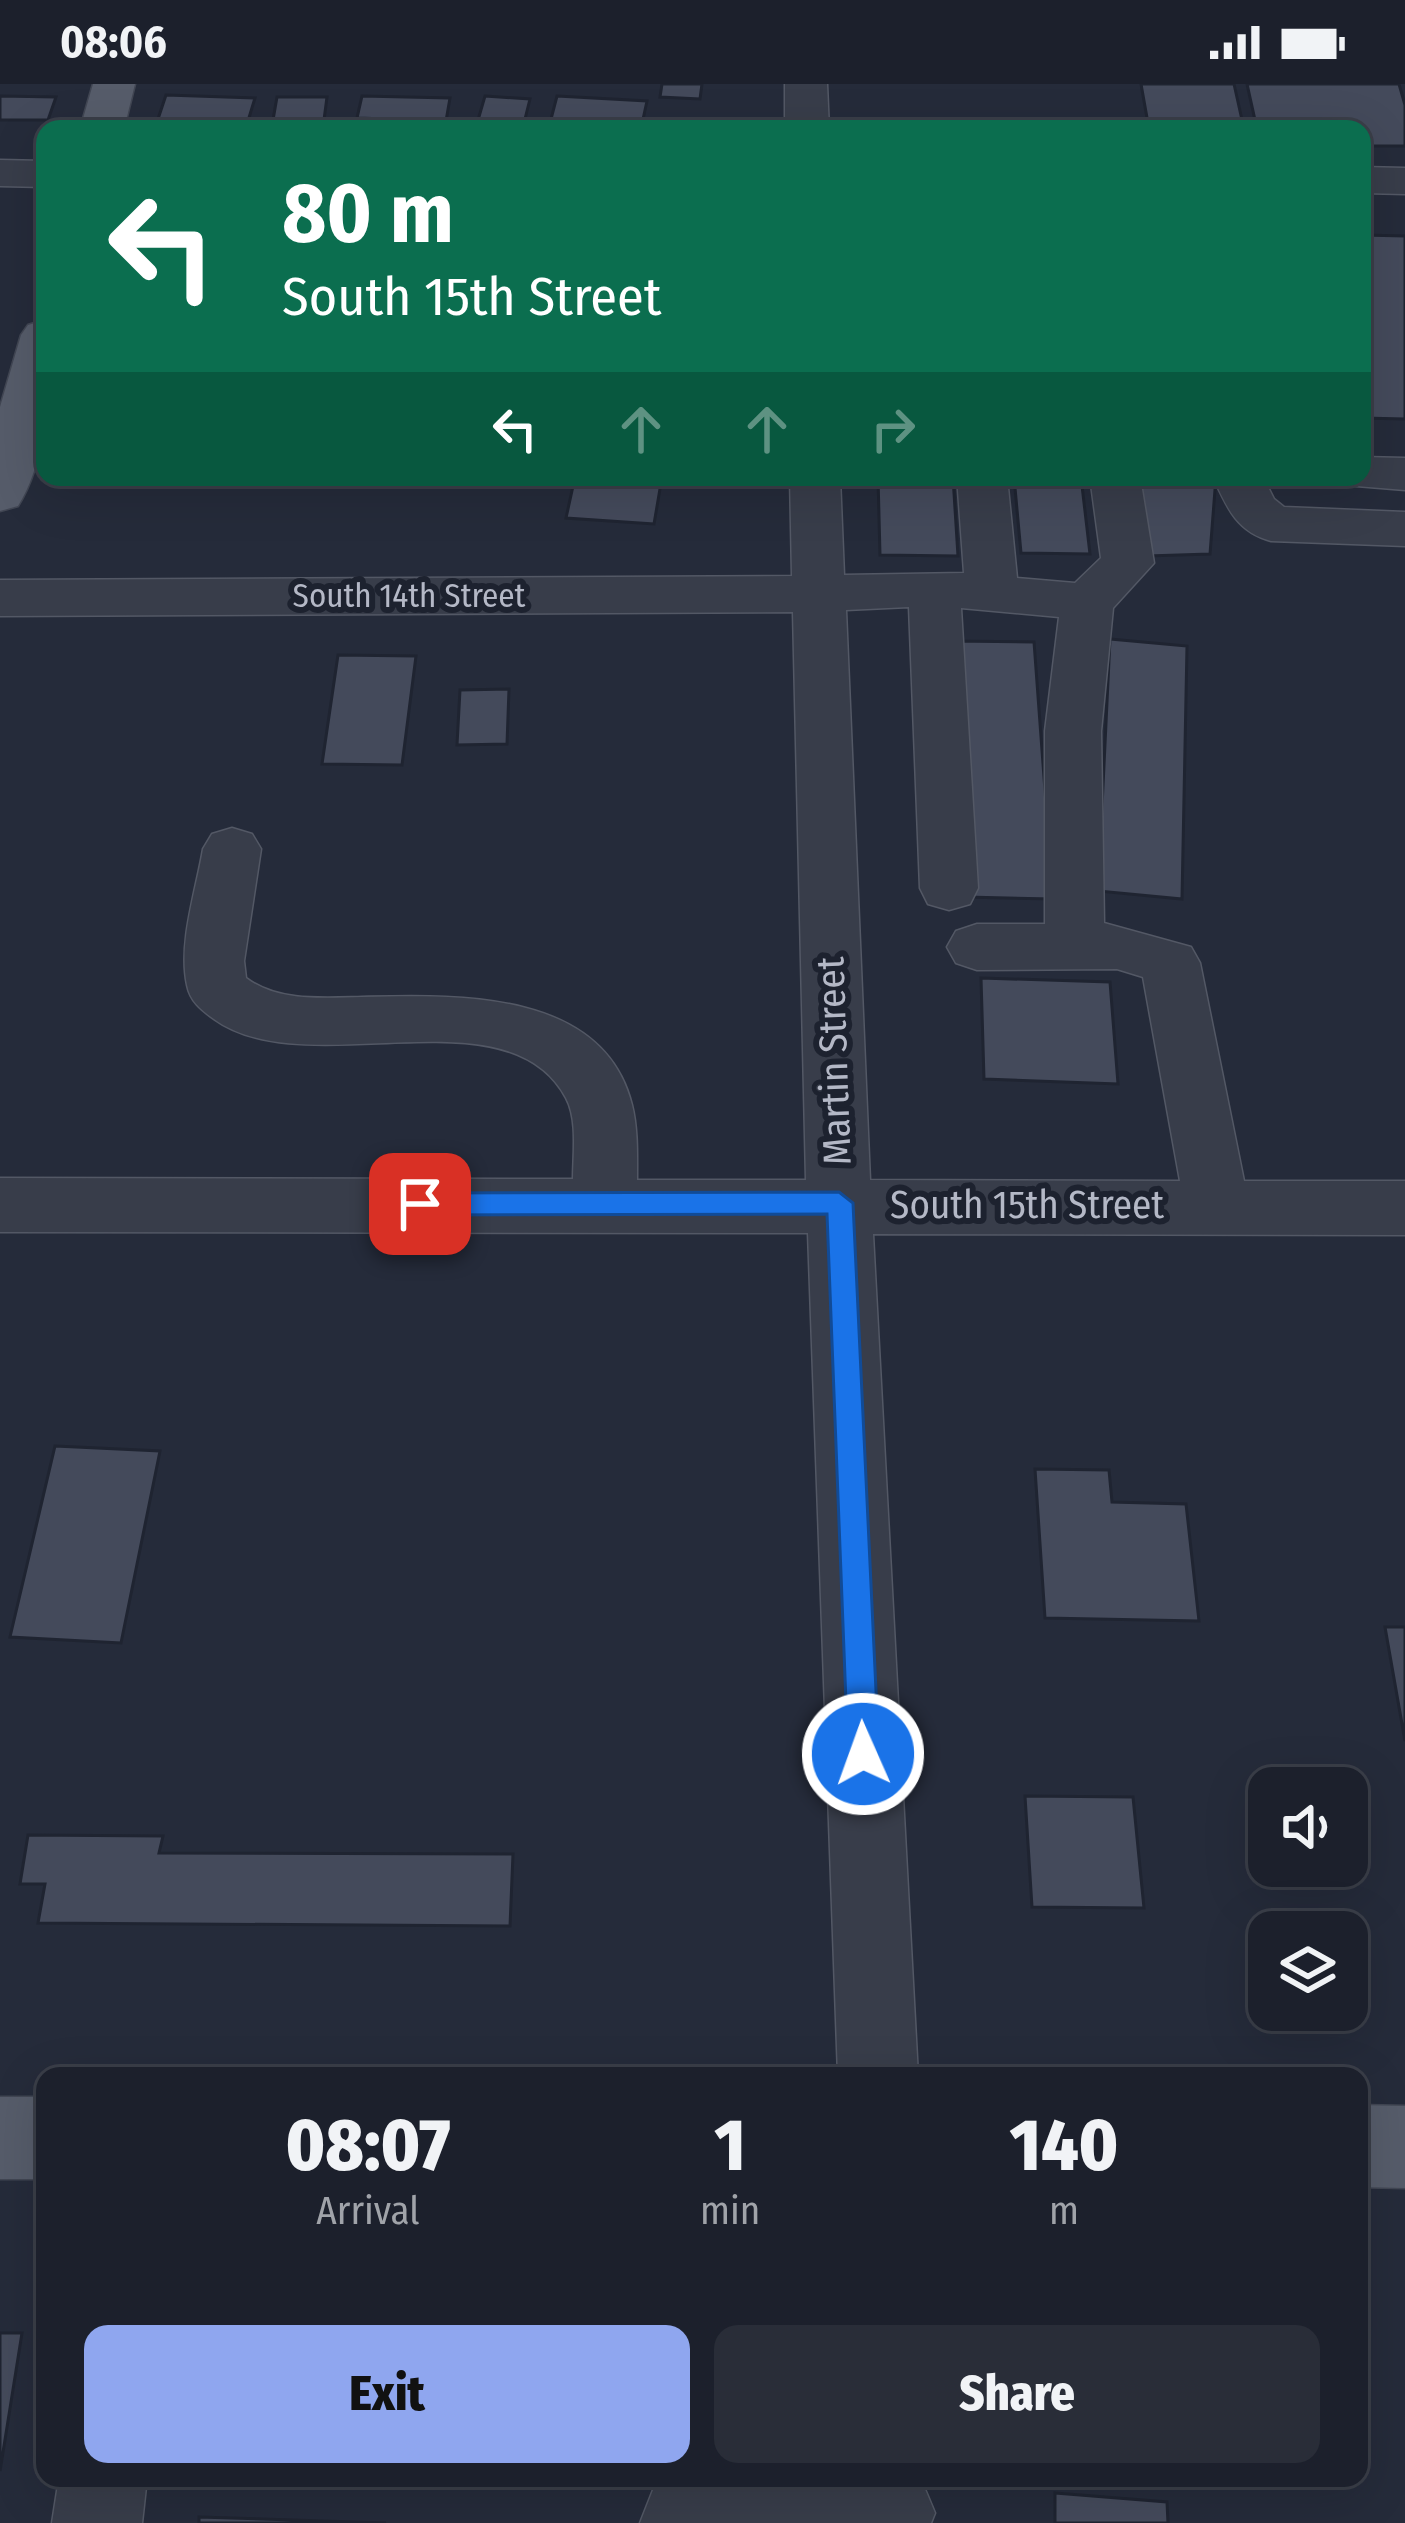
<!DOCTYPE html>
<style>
:root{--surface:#1c202c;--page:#292d38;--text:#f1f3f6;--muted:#a0a3a9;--line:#3a3e48;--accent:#8fa6ef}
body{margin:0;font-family:"Fira Sans Condensed",sans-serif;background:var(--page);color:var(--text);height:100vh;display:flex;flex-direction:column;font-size:45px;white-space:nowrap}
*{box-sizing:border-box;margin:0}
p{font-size:39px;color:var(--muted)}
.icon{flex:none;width:66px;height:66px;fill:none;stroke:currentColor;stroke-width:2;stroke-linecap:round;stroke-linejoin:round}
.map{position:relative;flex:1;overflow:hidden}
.sheet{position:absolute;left:36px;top:1983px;width:1332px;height:420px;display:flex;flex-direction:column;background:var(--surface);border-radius:24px;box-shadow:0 12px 48px #0002,0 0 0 3px var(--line)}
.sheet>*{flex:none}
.top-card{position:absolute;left:36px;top:36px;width:1335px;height:366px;border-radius:24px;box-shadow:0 12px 48px #0002,0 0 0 3px var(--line);background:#0b6e4f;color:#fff;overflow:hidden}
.tools{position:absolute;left:1248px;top:1683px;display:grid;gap:24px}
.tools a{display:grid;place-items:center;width:120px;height:120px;border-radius:24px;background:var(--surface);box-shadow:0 12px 48px #0002,0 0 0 3px var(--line);font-size:60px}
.pin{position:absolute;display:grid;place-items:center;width:102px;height:102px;color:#fff;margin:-51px;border-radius:24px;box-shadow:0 6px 18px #0006}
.me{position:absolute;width:132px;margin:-66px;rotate:358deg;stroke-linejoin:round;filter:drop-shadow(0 0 9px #0008)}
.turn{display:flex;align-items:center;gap:42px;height:252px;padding:0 48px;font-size:54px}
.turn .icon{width:156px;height:156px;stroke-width:2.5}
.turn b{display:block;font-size:84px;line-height:102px}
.lanes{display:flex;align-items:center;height:114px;padding:0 48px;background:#0003;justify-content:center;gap:60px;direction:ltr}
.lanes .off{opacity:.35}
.eta{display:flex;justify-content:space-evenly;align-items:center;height:204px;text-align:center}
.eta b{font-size:72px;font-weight:800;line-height:84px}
.button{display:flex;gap:24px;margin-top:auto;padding:24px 48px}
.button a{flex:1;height:138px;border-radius:24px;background:var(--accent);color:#111;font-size:48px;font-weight:800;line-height:138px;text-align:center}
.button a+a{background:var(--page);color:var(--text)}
.status{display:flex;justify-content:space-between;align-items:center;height:84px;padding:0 60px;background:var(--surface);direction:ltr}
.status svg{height:33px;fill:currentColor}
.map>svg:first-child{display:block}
.building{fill:#444a5b;stroke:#1f2431;stroke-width:3}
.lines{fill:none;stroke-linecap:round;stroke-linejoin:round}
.minor-casing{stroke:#535865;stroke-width:3}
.major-casing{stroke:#414653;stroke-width:3}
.minor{fill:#383d4a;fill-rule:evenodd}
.major{fill:#565c6a;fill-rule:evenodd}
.route{fill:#1a73e8;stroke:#114b97;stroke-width:3}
.labels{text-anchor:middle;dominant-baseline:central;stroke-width:12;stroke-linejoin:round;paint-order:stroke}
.far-street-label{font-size:33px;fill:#b4b8c6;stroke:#1d222f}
.street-label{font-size:39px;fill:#b4b8c6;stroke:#1d222f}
</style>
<div class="status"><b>08:06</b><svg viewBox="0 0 49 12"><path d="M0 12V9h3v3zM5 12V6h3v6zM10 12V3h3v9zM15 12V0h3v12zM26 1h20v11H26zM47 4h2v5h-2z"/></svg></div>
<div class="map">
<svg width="1405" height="2439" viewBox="0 0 1405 2439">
<rect width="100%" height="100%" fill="#252b3a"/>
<g class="building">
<path d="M662,0H702L700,15L660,13Z"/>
<path d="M1141,0H1234L1244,45H1149Z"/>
<path d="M1247,0H1399L1405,21V62H1362V45H1257Z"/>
<path d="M166,11L255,14L248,37L158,35Z"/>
<path d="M0,12L56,13L48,36H0Z"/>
<path d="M362,12L450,14L446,37L357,34Z"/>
<path d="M485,12L530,15L524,39L478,36Z"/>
<path d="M557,12L647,17L642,40L551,35Z"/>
<path d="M277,13H327L324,36H273Z"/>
<path d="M1362,151L1405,152V335L1362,334Z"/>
<path d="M575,393L661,399L654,440L566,434Z"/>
<path d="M878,393H953L958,472L880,471Z"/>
<path d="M1014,393H1081L1090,470L1021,469Z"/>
<path d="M1138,393H1216L1210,470L1147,472Z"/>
<path d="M1110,555L1187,562L1182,815L1098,807Z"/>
<path d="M953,557L1034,558L1053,815L965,813Z"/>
<path d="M338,571L416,572L402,681L322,680Z"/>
<path d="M509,605L507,660L457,661L460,606Z"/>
<path d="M981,894L1110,898L1118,1000L984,995Z"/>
<path d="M55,1362L160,1367L121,1559L10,1553Z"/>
<path d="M1035,1385L1109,1386L1112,1418L1186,1420L1199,1537L1045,1534Z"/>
<path d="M1385,1543H1405V1657Z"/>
<path d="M1025,1712L1133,1713L1144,1824L1032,1823Z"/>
<path d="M28,1751L163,1752L159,1769L513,1770L510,1842L38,1839L45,1800H20Z"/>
<path d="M0,2249H22L0,2387Z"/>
<path d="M1055,2409L1167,2418L1168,2439H1055Z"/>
<path d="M199,2433L386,2439H199Z"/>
</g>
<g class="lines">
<g class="minor-casing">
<g id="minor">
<path d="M785,0H827L829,45H785Z"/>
<path d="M0,76L45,77V103L0,102Z"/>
<path d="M1362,83L1405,84V110L1362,109Z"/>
<path d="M1362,373L1405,374V406L1344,401L1339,393H1362Z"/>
<path d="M790,393H840L844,491L964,489L957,393H1007L1017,494L1075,499L1101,474L1090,393H1140L1154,479L1113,524L1101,647L1104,839L1191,863L1200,879L1244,1097H1405V1151L873,1150L918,1992H838L808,1149L0,1148V1094L573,1095C573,1071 578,1036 566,1014C508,904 306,1002 214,935C201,926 190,917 187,901C178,859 196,807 203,765L212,750L232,744L252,750L261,765L244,877L246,894C278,918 323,914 362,913C456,911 603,905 632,1021C638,1045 637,1071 637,1096H806L793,528L0,532V496L792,492ZM909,523L920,804L928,820L949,826L970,820L978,804L961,524L1059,533L1045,647V840H977L956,847L947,863L956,879L977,886L1117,885L1143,893L1180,1097L870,1096L846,526Z"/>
<path d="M1213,393H1263L1274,415L1284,423L1405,428V462L1271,457C1237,448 1227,424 1213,393Z"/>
<path d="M59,2394H147L142,2439H52Z"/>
<path d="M680,2394H914L922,2398L935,2429L931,2439H640L653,2406Z"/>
</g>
</g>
<g class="major-casing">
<g id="major">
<path d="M93,0H135L124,45H80Z"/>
<path d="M45,236C45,297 52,368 18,422L0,427V323L21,251L28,241Z"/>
<rect x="0" y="2013" width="45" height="82"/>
<path d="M1359,2021L1405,2022V2104L1359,2103Z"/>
</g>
</g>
<use href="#minor" class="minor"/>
<use href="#major" class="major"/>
</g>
<path class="route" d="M839,1108L853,1119L879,1670L874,1681L863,1685L853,1681L848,1670L827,1130L420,1131L406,1120L420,1109Z"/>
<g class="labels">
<g class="far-street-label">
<text x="409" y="512">South 14th Street</text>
</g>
<g class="street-label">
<text transform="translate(834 977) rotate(-92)">Martin Street</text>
<text x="1027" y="1121">South 15th Street</text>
</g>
</g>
</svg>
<div class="tools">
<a><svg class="icon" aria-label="sound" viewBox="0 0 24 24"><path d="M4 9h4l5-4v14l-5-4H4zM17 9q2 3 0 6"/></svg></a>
<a><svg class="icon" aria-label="layers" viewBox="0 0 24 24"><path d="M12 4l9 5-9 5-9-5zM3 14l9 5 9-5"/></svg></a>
</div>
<div class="pin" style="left:420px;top:1120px;background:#d93025"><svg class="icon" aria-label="arrive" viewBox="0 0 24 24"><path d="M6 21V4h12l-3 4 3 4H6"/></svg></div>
<svg class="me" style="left:863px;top:1670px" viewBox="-20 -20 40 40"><circle r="17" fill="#1a73e8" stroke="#fff" stroke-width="3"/><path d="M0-11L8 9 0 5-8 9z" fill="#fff"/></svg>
<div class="top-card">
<div class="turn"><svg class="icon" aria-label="left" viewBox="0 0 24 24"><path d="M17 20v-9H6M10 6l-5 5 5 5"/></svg><div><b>80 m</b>South 15th Street</div></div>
<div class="lanes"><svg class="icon" aria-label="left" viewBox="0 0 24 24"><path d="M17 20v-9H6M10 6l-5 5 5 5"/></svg><svg class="icon off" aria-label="ahead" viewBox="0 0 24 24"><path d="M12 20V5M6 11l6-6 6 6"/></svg><svg class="icon off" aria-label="ahead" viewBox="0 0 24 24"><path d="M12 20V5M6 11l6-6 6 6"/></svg><svg class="icon off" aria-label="right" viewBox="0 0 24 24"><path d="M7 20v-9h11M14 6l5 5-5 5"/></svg></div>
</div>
<section class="sheet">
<div class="eta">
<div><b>08:07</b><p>Arrival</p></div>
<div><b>1</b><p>min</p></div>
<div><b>140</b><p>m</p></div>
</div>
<div class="button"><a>Exit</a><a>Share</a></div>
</section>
</div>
